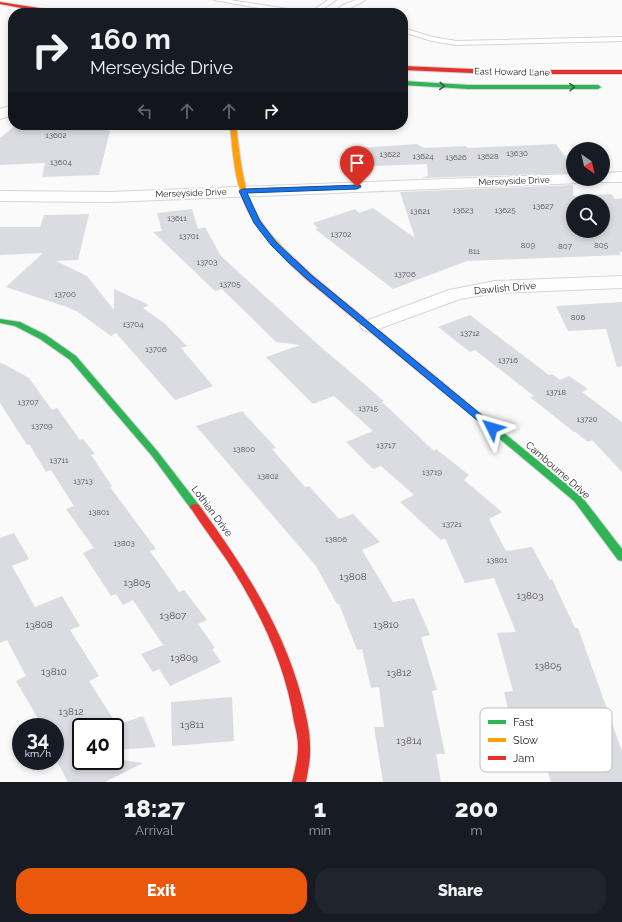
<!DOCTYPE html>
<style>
:root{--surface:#171b24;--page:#20242c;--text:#f1f3f6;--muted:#9ea1a6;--accent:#ea580c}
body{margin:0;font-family:Raleway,sans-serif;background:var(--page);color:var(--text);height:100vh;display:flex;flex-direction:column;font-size:15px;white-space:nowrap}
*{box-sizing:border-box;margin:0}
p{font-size:13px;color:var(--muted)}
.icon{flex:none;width:22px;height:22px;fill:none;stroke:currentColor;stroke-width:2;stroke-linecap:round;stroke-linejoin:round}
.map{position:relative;height:782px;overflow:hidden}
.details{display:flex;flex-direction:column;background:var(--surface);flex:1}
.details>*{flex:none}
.banner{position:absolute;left:8px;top:8px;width:400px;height:122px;border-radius:16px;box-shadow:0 2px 6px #0003;background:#171b24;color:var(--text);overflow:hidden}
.needle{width:26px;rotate:146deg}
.fabs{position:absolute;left:566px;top:142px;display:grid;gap:8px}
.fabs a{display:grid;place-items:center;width:44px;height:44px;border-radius:50%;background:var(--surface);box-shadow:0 2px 6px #0003;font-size:20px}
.speed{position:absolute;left:12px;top:718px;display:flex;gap:8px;font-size:20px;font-weight:700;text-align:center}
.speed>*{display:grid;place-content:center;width:52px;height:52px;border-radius:50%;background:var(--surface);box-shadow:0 2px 6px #0003;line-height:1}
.speed small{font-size:10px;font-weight:400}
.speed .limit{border:2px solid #111;border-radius:6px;background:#fff;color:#111}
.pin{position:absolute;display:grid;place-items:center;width:34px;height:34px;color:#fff;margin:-41px -17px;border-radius:50% 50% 50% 0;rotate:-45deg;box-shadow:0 0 4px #0007}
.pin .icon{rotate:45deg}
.me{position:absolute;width:44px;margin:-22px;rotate:310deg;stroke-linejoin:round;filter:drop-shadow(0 0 3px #0008)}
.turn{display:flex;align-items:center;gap:14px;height:84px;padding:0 16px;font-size:18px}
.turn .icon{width:52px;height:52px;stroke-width:2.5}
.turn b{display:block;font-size:28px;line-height:34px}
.lanes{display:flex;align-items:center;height:38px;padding:0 16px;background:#0003;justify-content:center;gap:20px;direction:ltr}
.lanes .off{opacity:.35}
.eta{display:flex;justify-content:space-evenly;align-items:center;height:68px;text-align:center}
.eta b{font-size:24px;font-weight:800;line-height:28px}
.button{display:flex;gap:8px;margin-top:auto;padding:8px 16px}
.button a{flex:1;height:46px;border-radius:16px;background:var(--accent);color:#fff;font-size:16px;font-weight:800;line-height:46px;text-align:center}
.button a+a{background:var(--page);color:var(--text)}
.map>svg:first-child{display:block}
.building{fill:#dbdbe2;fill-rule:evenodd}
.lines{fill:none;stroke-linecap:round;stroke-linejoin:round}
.lane-casing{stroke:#d5d5d6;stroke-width:2}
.street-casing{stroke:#d5d5d6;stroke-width:2}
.fast-casing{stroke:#d5d5d6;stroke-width:2}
.slow-casing{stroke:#d5d5d6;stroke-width:2}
.jam-casing{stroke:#d5d5d6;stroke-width:2}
.lane{fill:#fefefe;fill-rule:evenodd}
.street{fill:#fefefe;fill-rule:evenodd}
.fast{fill:#30b455;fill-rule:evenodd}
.slow{fill:#ff9f0a;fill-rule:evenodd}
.jam{fill:#e5322d;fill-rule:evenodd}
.oneway{stroke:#29643a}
.route{fill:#1a73e8;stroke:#114b97}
.labels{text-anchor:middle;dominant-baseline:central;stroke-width:4;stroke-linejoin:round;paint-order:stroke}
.number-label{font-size:8px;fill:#515154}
.far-street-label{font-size:9px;fill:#232324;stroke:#fff}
.street-label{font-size:10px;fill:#232324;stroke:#fff}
.near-number-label{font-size:10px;fill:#515154}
.key{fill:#fff;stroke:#bdbdbd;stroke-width:1}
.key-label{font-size:11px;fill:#232324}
</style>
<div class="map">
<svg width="622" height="782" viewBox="0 0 622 782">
<rect width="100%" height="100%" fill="#fafafb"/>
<g class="building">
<path d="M16,125H95L110,131L99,175L42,177L45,163L0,165V138Z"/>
<path d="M417,144L424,148L466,146L468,148L556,144L573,168V173L420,178L428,176L427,164L350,167L345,149Z"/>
<path d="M573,185V196L611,194L615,199L622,198V252H619L621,255L467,261L393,289L315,229L318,228L313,223L355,209L359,213L373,208L415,238L400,192ZM573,201H603V231H573Z"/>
<path d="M192,209L198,229L205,227L221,256L314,341L384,401L382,402L434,451L436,449L469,475L464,480L502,512L489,519L506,551L532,547L550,580L552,579L575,628H578L622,751V782H551L531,715L510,717L504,692L513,691L497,633L516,632L494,578L465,583L445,538L441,540L400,502L414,495L381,466L373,469L346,442L373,431L334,396L313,404L266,357L300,345L276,342L222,289L215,291L153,232L162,231L157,213Z"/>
<path d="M89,214L78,260L56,261L87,276L114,310V289L149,305L143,308L164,323L187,346L181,348L213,386L175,400L116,333L111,336L78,312L67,307L6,287L43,253L0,255V227H40L44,215Z"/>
<path d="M622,302V366L617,367L606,329L568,331L556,306Z"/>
<path d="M470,315L549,375L552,374L560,380L569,376L588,389L582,392L622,422V472L592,440L588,442L575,432H574L530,397L534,396L475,350L470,352L438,327Z"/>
<path d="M0,362L29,378L52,410L57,408L80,440L83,439L95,454L91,455L112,486L110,487L156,549L150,551L179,592L184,590L207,620L198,624L215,648L212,649L221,662L170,686L159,669L153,672L141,654L163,645L133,600L123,605L116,594L111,596L83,553L94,548L66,509L74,506L51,470L46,472L29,444L27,445L0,403Z"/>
<path d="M242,411L276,448L272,449L305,487L309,486L339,519L353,514L380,542L362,550L393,602L414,598L430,635L421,637L437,690L432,691L445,754H436L441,782H383L374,727H384L379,687L371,688L362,649L357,650L339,604H337L316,566L196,426Z"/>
<path d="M14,533L29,559L12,566L35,607L62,596L80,626L70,630L99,676L89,681L117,725L143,716L156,747L115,750V727H81V761H115V759L143,763L105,782H68L55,757V727H43L16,681L26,676L7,640L0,643V538Z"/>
<path d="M232,697L234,741L172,746L171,702Z"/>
</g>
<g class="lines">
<g class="lane-casing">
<g id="lane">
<path d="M214,0H230L301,11L304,13H288Z"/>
<path d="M328,0H336L317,13H309Z"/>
<path d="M356,0H365C359,5 339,13 332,13L343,5Z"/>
<path d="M403,28L433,37L456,41L622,37V41L456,45L432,41L403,32Z"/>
</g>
</g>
<g class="street-casing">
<g id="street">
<path d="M13,105V115L0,119V109Z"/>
<path d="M622,172V182H597L595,179H603V173Z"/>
<path d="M573,174V179H581L579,183L110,202L0,201V191L110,192Z"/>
<path d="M622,276V288L495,293L460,299L370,332L363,330L360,326L363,322L449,290L495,281Z"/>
</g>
</g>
<g class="fast-casing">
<g id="fast">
<path d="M403,81L469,85H598L601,87L598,89H469L403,85Z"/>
<path d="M0,319L20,322L46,335L76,356L158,452L199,505L200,507L199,509H191L152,456L70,360L40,339L15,326L0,323Z"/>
<path d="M479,414L482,415L582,497L622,549V561L618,560L574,501L476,419L474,417Z"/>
</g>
</g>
<g class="slow-casing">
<path id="slow" d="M230,125H236C240,155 242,188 257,215C267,232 281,246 295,259V263H289C275,248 260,233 250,215C235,188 233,155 230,125Z"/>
</g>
<g class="jam-casing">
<g id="jam">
<path d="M0,2L58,11L61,13H49L0,4Z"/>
<path d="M403,66L495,70H622V74H495L403,70Z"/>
<path d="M289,259H295L312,275L482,415L484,417L482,419H476L306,279L289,263Z"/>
<path d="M195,504L199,505C241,563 282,624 301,695C305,711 310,729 310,746C311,758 308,770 306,782H292C295,770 298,758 298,746C298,738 296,730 294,722C286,665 259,610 228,562C216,544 202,526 190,507L191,505Z"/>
</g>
</g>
<use href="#lane" class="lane"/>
<use href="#street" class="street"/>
<use href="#fast" class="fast"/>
<use href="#slow" class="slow"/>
<use href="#jam" class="jam"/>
</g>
<defs><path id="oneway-chevron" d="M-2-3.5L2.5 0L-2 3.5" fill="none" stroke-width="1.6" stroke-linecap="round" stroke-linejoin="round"/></defs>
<g class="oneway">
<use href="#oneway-chevron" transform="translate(442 86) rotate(3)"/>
<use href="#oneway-chevron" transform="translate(572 87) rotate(-2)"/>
</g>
<path class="route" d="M360,185L361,187L357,189L247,193L260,221L276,242L311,275L495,426V430H489L306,278L288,262L271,245L254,223L239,191L243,189Z"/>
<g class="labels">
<g class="number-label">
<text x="56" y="135">13602</text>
<text x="517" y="153">13630</text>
<text x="390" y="154">13622</text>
<text x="423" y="156">13624</text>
<text x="488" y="156">13628</text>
<text x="456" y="157">13626</text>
<text x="61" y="162">13604</text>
<text x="543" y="206">13627</text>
<text x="463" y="210">13623</text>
<text x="505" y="210">13625</text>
<text x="420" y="211">13621</text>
<text x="177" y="218">13611</text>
<text x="341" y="234">13702</text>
<text x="189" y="236">13701</text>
<text x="528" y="245">809</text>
<text x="601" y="245">805</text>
<text x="565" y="246">807</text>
<text x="474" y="251">811</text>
<text x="207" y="262">13703</text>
<text x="405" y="274">13706</text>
<text x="230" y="284">13705</text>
<text x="65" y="294">13700</text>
<text x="578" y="317">806</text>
<text x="133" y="324">13704</text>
<text x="470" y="333">13712</text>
<text x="156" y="349">13706</text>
<text x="508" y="360">13716</text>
<text x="556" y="392">13718</text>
<text x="28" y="402">13707</text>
<text x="368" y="408">13715</text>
<text x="587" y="419">13720</text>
<text x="42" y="426">13709</text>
<text x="386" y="445">13717</text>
<text x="244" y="449">13800</text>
<text x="59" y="460">13711</text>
<text x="432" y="472">13719</text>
<text x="268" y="476">13802</text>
<text x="83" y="481">13713</text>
<text x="99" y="512">13801</text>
<text x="452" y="524">13721</text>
<text x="336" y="539">13806</text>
<text x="124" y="543">13803</text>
<text x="497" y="560">13801</text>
</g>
<g class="far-street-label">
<text transform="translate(512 72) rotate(1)">East Howard Lane</text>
<text transform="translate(514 181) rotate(-2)">Merseyside Drive</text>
<text transform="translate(191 193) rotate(-2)">Merseyside Drive</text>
</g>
<g class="street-label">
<text transform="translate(505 288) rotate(-5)">Dawlish Drive</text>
<text transform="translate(558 470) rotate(41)">Cambourne Drive</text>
<text transform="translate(212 511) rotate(53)">Lothian Drive</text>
</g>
<g class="near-number-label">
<text x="353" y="576">13808</text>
<text x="137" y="582">13805</text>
<text x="530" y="595">13803</text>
<text x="173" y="615">13807</text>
<text x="39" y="624">13808</text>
<text x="386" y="624">13810</text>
<text x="184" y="657">13809</text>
<text x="548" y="665">13805</text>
<text x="54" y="671">13810</text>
<text x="399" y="672">13812</text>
<text x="71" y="711">13812</text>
<text x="192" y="724">13811</text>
<text x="409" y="740">13814</text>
</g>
</g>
<rect x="480" y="708" width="132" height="64" rx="6" class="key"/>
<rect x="488" y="720" width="18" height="4" fill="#30b455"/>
<rect x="488" y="738" width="18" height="4" fill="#ff9f0a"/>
<rect x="488" y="756" width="18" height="4" fill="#e5322d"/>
<g class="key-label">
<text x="513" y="726">Fast</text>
<text x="513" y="744">Slow</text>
<text x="513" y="762">Jam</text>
</g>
</svg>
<div class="fabs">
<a><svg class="needle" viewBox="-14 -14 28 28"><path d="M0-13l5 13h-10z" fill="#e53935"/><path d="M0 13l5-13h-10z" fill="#9ea1a6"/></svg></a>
<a><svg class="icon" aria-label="search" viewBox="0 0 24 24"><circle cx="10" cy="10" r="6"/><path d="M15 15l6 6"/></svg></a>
</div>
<div class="speed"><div>34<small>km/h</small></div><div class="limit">40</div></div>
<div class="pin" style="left:357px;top:187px;background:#d93025"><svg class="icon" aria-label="arrive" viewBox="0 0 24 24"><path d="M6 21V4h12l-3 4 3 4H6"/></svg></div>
<svg class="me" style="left:492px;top:428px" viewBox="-20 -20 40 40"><path d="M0-17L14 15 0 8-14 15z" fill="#1a73e8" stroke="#fff" stroke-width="4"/></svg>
<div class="banner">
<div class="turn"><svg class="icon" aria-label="right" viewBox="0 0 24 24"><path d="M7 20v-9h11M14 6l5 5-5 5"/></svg><div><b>160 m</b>Merseyside Drive</div></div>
<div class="lanes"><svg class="icon off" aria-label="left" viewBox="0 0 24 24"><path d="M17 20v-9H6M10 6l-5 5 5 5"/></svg><svg class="icon off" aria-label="ahead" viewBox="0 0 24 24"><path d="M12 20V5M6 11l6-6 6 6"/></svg><svg class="icon off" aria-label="ahead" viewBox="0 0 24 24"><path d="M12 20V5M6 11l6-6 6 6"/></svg><svg class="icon" aria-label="right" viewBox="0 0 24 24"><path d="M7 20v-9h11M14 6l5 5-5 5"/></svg></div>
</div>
</div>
<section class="details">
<div class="eta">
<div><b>18:27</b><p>Arrival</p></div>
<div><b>1</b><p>min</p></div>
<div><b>200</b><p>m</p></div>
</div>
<div class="button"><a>Exit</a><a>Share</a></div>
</section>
